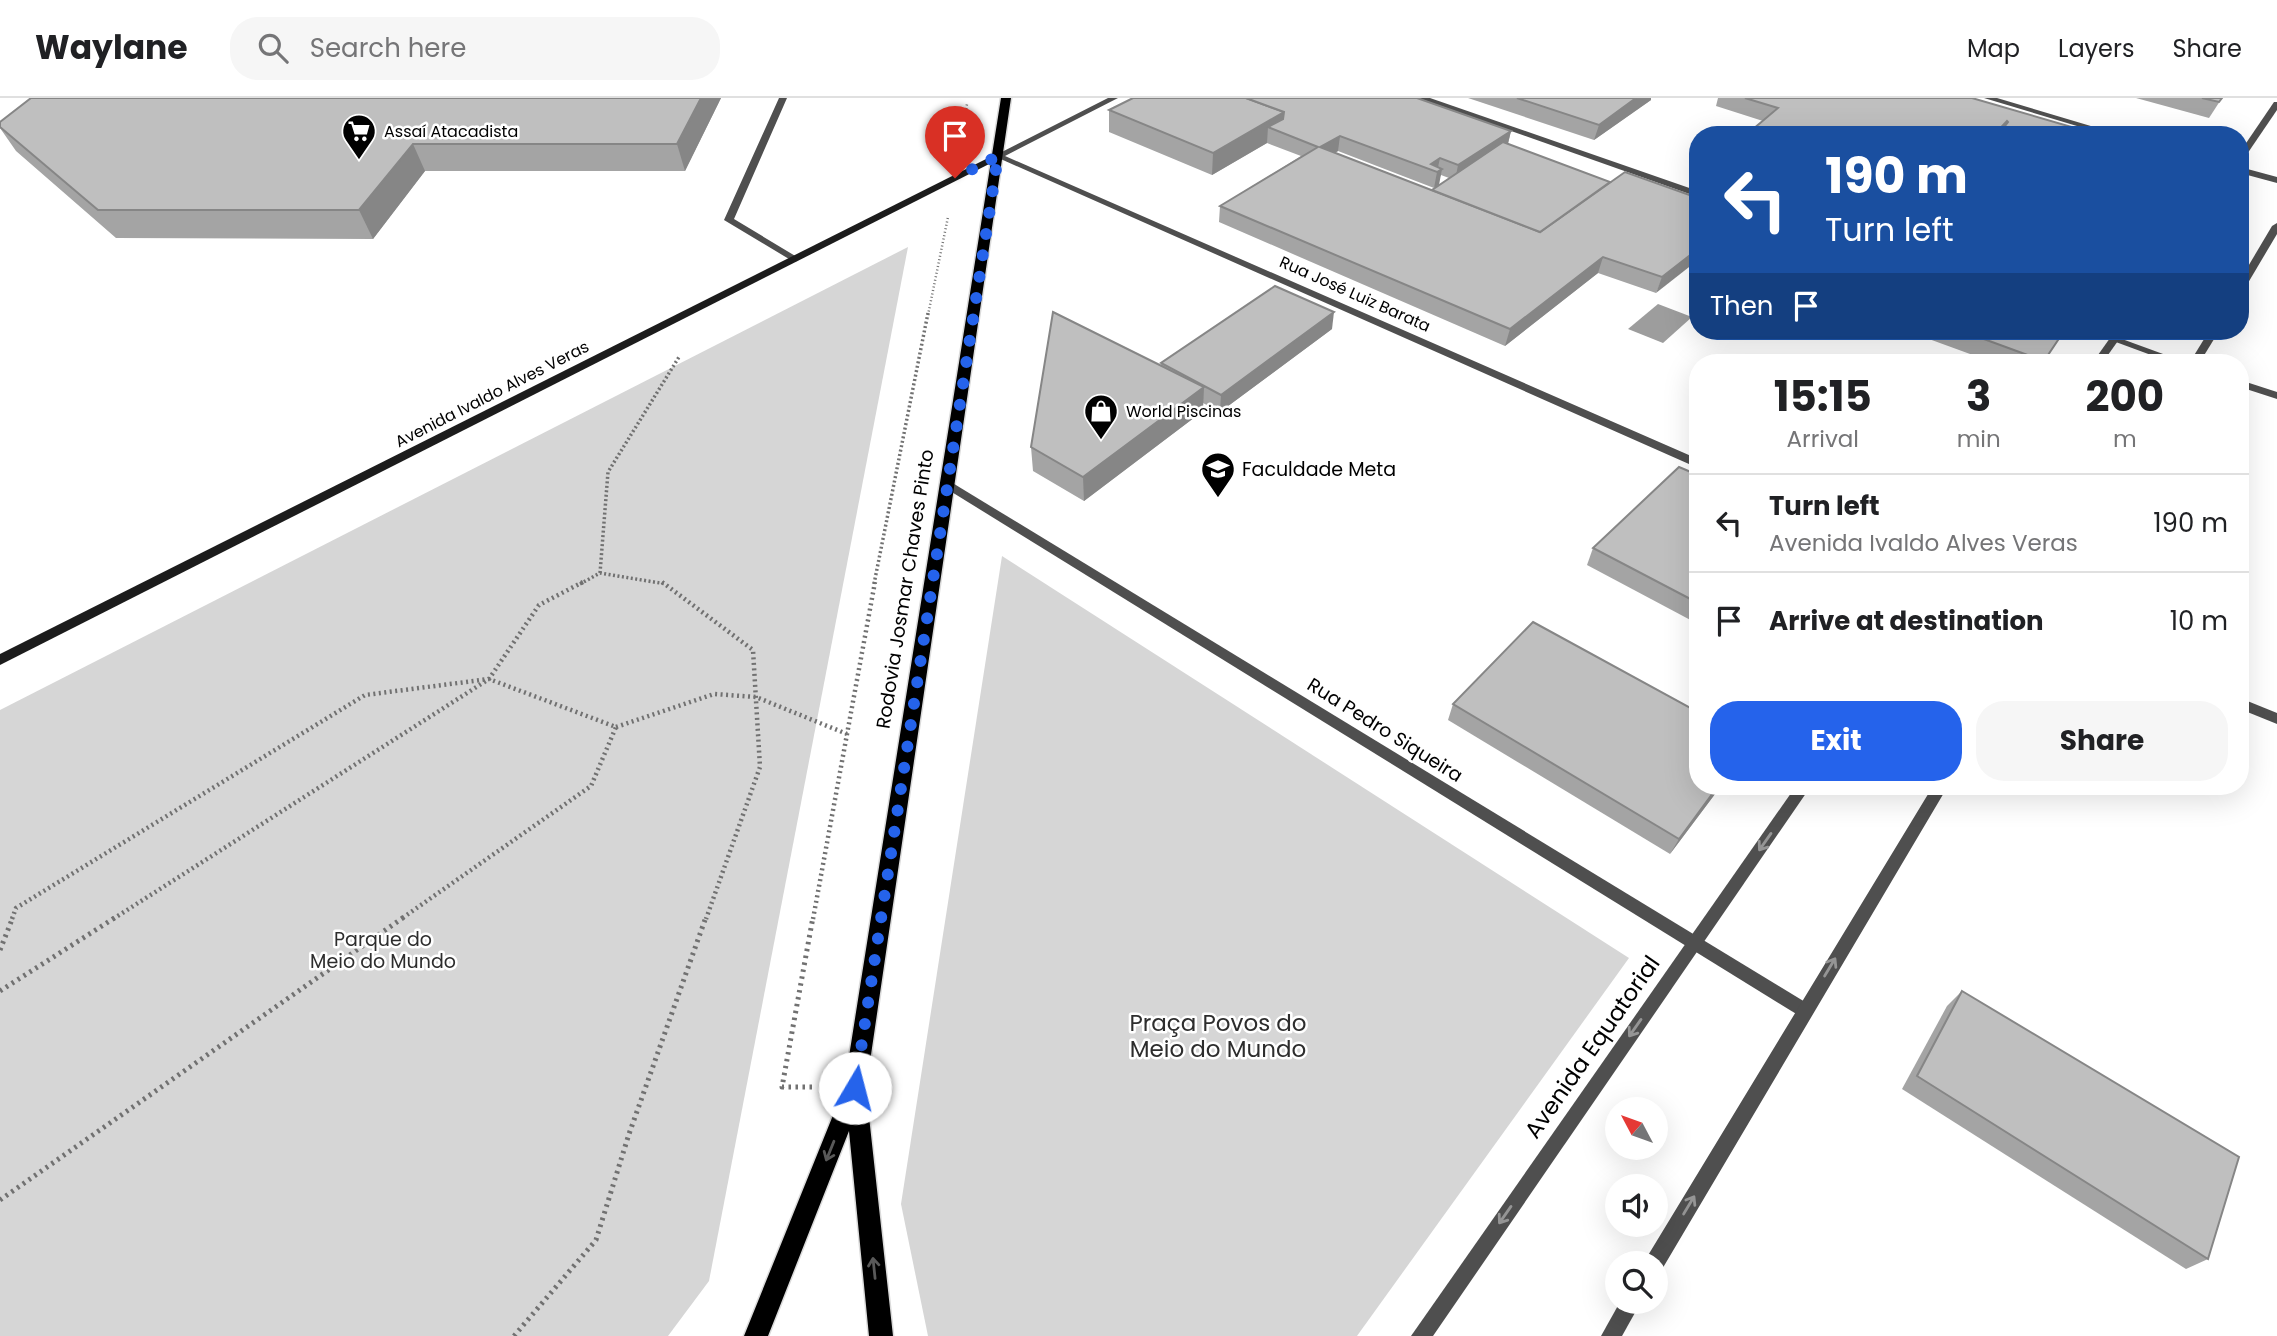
<!DOCTYPE html>
<meta charset="utf-8">
<style>
:root{--surface:#fff;--page:#f6f6f6;--text:#202124;--muted:#757577;--line:#e0e0e0;--accent:#2563eb}
body{margin:0;font-family:Poppins,sans-serif;background:var(--page);color:var(--text);height:100vh;display:flex;flex-direction:column;font-size:26px;white-space:nowrap}
*{box-sizing:border-box;margin:0}
p{font-size:23px;color:var(--muted)}
.icon{flex:none;width:38px;height:38px;fill:none;stroke:currentColor;stroke-width:2;stroke-linecap:round;stroke-linejoin:round}
.map{position:relative;flex:1;overflow:hidden}
.drawer{position:absolute;left:1689px;top:256px;width:560px;height:441px;display:flex;flex-direction:column;background:var(--surface);border-radius:28px;box-shadow:0 7px 28px #0002}
.drawer>*{flex:none}
.banner{position:absolute;left:1689px;top:28px;width:560px;height:214px;border-radius:28px;box-shadow:0 7px 28px #0002;background:#1a4fa0;color:#fff;overflow:hidden}
.needle{width:46px;rotate:311deg}
.controls{position:absolute;left:1605px;top:999px;display:grid;gap:14px}
.controls a{display:grid;place-items:center;width:63px;height:63px;border-radius:50%;background:var(--surface);box-shadow:0 7px 28px #0002;font-size:35px}
.pin{position:absolute;display:grid;place-items:center;width:60px;height:60px;color:#fff;margin:-72px -30px;border-radius:50% 50% 50% 0;rotate:-45deg;box-shadow:0 0 7px #0007}
.pin .icon{rotate:45deg}
.me{position:absolute;width:77px;margin:-38px;rotate:8deg;stroke-linejoin:round;filter:drop-shadow(0 0 5px #0008)}
.turn{display:flex;align-items:center;gap:24px;height:147px;padding:0 21px;font-size:32px}
.turn .icon{width:91px;height:91px;stroke-width:2.5}
.turn b{display:block;font-size:49px;line-height:60px}
.then{display:flex;align-items:center;height:66px;padding:0 21px;background:#0003;gap:14px;font-size:26px}
.eta{display:flex;justify-content:space-evenly;align-items:center;height:119px;text-align:center}
.eta b{font-size:42px;font-weight:700;line-height:49px}
.action{display:flex;gap:14px;margin-top:auto;padding:14px 21px}
.action a{flex:1;height:80px;border-radius:28px;background:var(--accent);color:#fff;font-size:28px;font-weight:700;line-height:80px;text-align:center}
.action a+a{background:var(--page);color:var(--text)}
ul{padding:0;list-style:none}
li{display:flex;align-items:center;gap:21px;height:98px;padding:0 21px;border-top:2px solid var(--line)}
li div{flex:1}
li b{display:block;font-size:26px}
li em{font-style:normal}
header{display:flex;align-items:center;gap:42px;box-sizing:border-box;height:98px;padding:0 35px;background:var(--surface);border-bottom:2px solid var(--line)}
header strong{font-size:33px}
nav{display:flex;gap:38px;margin-inline-start:auto;font-size:24px}
.search{width:490px;height:63px;background:var(--page);display:flex;align-items:center;gap:18px;box-sizing:border-box;padding:0 24px;border-radius:28px;color:var(--muted);font-size:26px}
.map>svg:first-child{display:block}
.green{fill:#d6d6d6}
.water{fill:#9d9d9d}
.lines{fill:none;stroke-linecap:round;stroke-linejoin:round}
.primary-casing{stroke:#dbdbdb;stroke-width:3}
.path-far3{stroke:#717171;stroke-width:2.5;stroke-dasharray:1 2.5;stroke-linecap:butt}
.path-far2{stroke:#717171;stroke-width:3.5;stroke-dasharray:2 2.5;stroke-linecap:butt}
.path-far1{stroke:#717171;stroke-width:4.5;stroke-dasharray:2 3.5;stroke-linecap:butt}
.path{stroke:#717171;stroke-width:5;stroke-dasharray:2.5 4.5;stroke-linecap:butt}
.service{fill:#4f4f4f;fill-rule:evenodd}
.minor{fill:#4f4f4f;fill-rule:evenodd}
.tertiary{fill:#4f4f4f;fill-rule:evenodd}
.secondary{fill:#1c1c1c;fill-rule:evenodd}
.primary{fill:#000;fill-rule:evenodd}
.wall{fill:#a4a4a4;fill-rule:evenodd}
.shaded-wall{fill:#868686}
.building{fill:#bfbfbf;stroke:#868686;stroke-width:2}
.oneway{stroke:#959595}
.oneway2{stroke:#595959}
.route{stroke:#2563eb;stroke-width:12;stroke-dasharray:0 21.6}
.labels{text-anchor:middle;dominant-baseline:central;stroke-width:5;stroke-linejoin:round;paint-order:stroke}
.far-poi-label{font-size:16px;fill:#000;stroke:#fff;text-anchor:start}
.far-street-label{font-size:16px;fill:#000;stroke:#fff}
.poi-label{font-size:19px;fill:#000;stroke:#fff;text-anchor:start}
.street-label{font-size:19px;fill:#000;stroke:#fff}
.park-label{font-size:19px;fill:#2d2d2d;stroke:#fff}
.near-park-label{font-size:23px;fill:#2d2d2d;stroke:#fff}
.near-street-label{font-size:23px;fill:#000;stroke:#fff}
</style>
<header>
<strong>Waylane</strong>
<div class="search"><svg class="icon" aria-label="search" viewBox="0 0 24 24"><circle cx="10" cy="10" r="6"/><path d="M15 15l6 6"/></svg>Search here</div>
<nav><a>Map</a><a>Layers</a><a>Share</a></nav>
</header>
<div class="map">
<svg width="2277" height="1238" viewBox="0 0 2277 1238">
<rect width="100%" height="100%" fill="#fff"/>
<g class="green">
<path d="M908,149L709,1183L668,1238H0V612Z"/>
<path d="M1002,458L1629,860L1357,1238H928L901,1106Z"/>
</g>
<path class="water" d="M1658,206L1692,219L1663,245L1628,231Z"/>
<g class="lines">
<g class="primary-casing">
<path id="primary" d="M1001,0H1011L866,991L893,1238H869L849,1033L768,1238H744L844,990Z"/>
</g>
<g class="path-far3">
<path d="M961,42L967,6"/>
<path d="M928,217L948,119"/>
</g>
<g class="path-far2">
<path d="M600,475L608,374L679,259"/>
<path d="M580,486L600,475L666,486"/>
<path d="M874,486L928,215"/>
</g>
<g class="path-far1">
<path d="M662,484L753,552L760,669L706,821"/>
<path d="M616,629L714,596L756,599L847,636"/>
<path d="M12,821L16,810L365,597L489,581L616,629L591,688L401,821"/>
<path d="M113,821L489,581L539,507L583,484"/>
<path d="M813,821L875,484"/>
</g>
<g class="path">
<path d="M0,852L13,819"/>
<path d="M0,893L116,819"/>
<path d="M812,989H782L813,819"/>
<path d="M0,1102L404,819"/>
<path d="M514,1238L596,1142L629,1036L706,819"/>
</g>
<path class="service" d="M779,0H787L734,121L797,159V163L794,164L724,122Z"/>
<g class="minor">
<path d="M1108,0H1118L1005,58L1698,361V370L994,58Z"/>
<path d="M1418,0H1430L1698,93V99Z"/>
<path d="M1984,0H1997L2121,37H2107Z"/>
<path d="M2240,69L2277,79V85L2240,75Z"/>
<path d="M2086,233H2100L2185,264H2170Z"/>
<path d="M2240,282L2277,294V301L2240,289Z"/>
<path d="M946,381L1810,907L1812,912L1810,917L1804,920L1798,917L942,388L940,385Z"/>
<path d="M2240,600L2277,615V626L2240,611Z"/>
</g>
<g class="tertiary">
<path d="M2274,4H2277V12L2243,62L2240,63V54Z"/>
<path d="M2277,125V136L2245,190L2240,193V182L2272,128Z"/>
<path d="M2115,233H2125L2103,264H2093Z"/>
<path d="M2209,233H2219L2200,264H2190Z"/>
<path d="M1796,688H1811L1433,1238H1411Z"/>
<path d="M1933,688H1948L1661,1173L1656,1175V1166H1645L1647,1159Z"/>
<path d="M1620,1204H1641L1622,1238H1601Z"/>
</g>
<path class="secondary" d="M998,55L1001,56V60L0,567V556Z"/>
<use href="#primary" class="primary"/>
</g>
<g class="wall">
<path d="M721,0L685,73H425L373,141L116,140L16,53L0,30V24Z"/>
<path d="M1468,0H1651V2L1594,42Z"/>
<path d="M1718,0H1972L2099,37H1746L1763,23L1716,8Z"/>
<path d="M2136,0H2222L2209,20Z"/>
<path d="M1109,12L1511,33L1508,46L1610,84L1698,100L1656,195L1598,175L1505,248L1219,124L1220,108L1301,58L1267,45L1212,77L1109,34ZM1338,53L1434,90L1441,77L1449,80L1432,92L1335,55Z"/>
<path d="M1332,231L1220,314L1203,305V313L1084,403L1033,373L1031,349L1161,267V265Z"/>
<path d="M1907,233H2065L2043,264H1992Z"/>
<path d="M1698,377V526L1587,467L1593,450Z"/>
<path d="M1453,606L1721,688L1670,756L1448,622Z"/>
<path d="M1962,893L2208,1161L2186,1171L1902,991L1947,908Z"/>
</g>
<g class="shaded-wall">
<path d="M701,0H721L685,73L677,46Z"/>
<path d="M1636,0H1651V2L1594,42L1599,27Z"/>
<path d="M1284,14L1282,35L1268,29L1267,45L1212,77L1213,55Z"/>
<path d="M1511,33L1507,49L1455,83L1458,67Z"/>
<path d="M1340,38L1338,53L1318,65L1320,49Z"/>
<path d="M413,46L425,73L373,141L359,112Z"/>
<path d="M1440,60L1437,74L1431,66Z"/>
<path d="M1442,71L1439,87L1434,90L1437,74Z"/>
<path d="M1698,151V162L1656,195L1662,179Z"/>
<path d="M1603,159L1598,175L1505,248L1510,231Z"/>
<path d="M1334,214L1332,231L1220,314L1221,297Z"/>
<path d="M1204,289L1203,313L1084,403L1083,379Z"/>
<path d="M1718,688H1721L1670,756L1679,741Z"/>
</g>
<g class="building">
<path d="M31,0H701L677,46H413L359,112H98L0,29V24Z"/>
<path d="M1133,0H1246L1284,14L1213,55L1109,12Z"/>
<path d="M1246,0H1417L1511,33L1458,67L1440,60L1431,66L1442,71L1437,74L1340,38L1320,49L1540,134L1625,74L1698,100V151L1662,179L1603,159L1510,231L1220,108L1318,49L1268,29L1283,21L1284,14Z"/>
<path d="M1517,0H1636L1599,27Z"/>
<path d="M1745,0H1972L2099,37H1998L2008,24L2007,23L1994,37H1746L1778,10Z"/>
<path d="M2202,0H2222L2219,4Z"/>
<path d="M1503,44L1610,84L1540,134L1432,92Z"/>
<path d="M1275,188L1334,214L1221,297L1161,265Z"/>
<path d="M1053,214L1204,289L1083,379L1031,349Z"/>
<path d="M1962,233H2064L2044,263Z"/>
<path d="M1679,369L1698,377V505L1593,450Z"/>
<path d="M1533,524L1698,614V688H1718L1679,741L1453,606Z"/>
<path d="M1962,893L2239,1059L2208,1161L1917,978Z"/>
</g>
<defs><path id="oneway-shaft" d="M-6 0H5M1.5-3L5.5 0L1.5 3" fill="none" stroke-width="1.6" stroke-linecap="round" stroke-linejoin="round" transform="scale(1.75)"/></defs>
<g class="oneway">
<use href="#oneway-shaft" transform="translate(1765 744) rotate(125)"/>
<use href="#oneway-shaft" transform="translate(1830 869) rotate(-59)"/>
<use href="#oneway-shaft" transform="translate(1635 930) rotate(125)"/>
<use href="#oneway-shaft" transform="translate(1689 1107) rotate(-59)"/>
<use href="#oneway-shaft" transform="translate(1505 1117) rotate(125)"/>
</g>
<g class="oneway2">
<use href="#oneway-shaft" transform="translate(830 1053) rotate(112)"/>
<use href="#oneway-shaft" transform="translate(874 1170) rotate(-96)"/>
</g>
<g class="lines">
<path class="route" d="M855,990L998,58L955,80"/>
</g>
<defs>
<g id="supermarket-pin" transform="scale(1.75)"><path d="M0 17L-7.5 6A9.5 9.5 0 1 1 7.5 6Z" fill="#000" stroke="#fff"/><path d="M-6-5.5h2.5l.6 2H6L4.5 2H-2.5L-4.4-4H-6ZM-1.5 3.2a1.3 1.3 0 1 0 .1 0ZM3 3.2a1.3 1.3 0 1 0 .1 0Z" fill="#fff"/></g>
<g id="shop-pin" transform="scale(1.75)"><path d="M0 17L-7.5 6A9.5 9.5 0 1 1 7.5 6Z" fill="#000" stroke="#fff"/><path d="M-5-2.5h2.3a2.7 3.5 0 0 1 5.4 0H5L5.5 6h-11ZM-1.5-2.5h3a1.5 2.3 0 0 0-3 0Z" fill="#fff"/></g>
<g id="university-pin" transform="scale(1.75)"><path d="M0 17L-7.5 6A9.5 9.5 0 1 1 7.5 6Z" fill="#000" stroke="#fff"/><path d="M0-5L7-2L0 1L-7-2ZM-4 1L0 2.5L4 1V4Q0 6-4 4Z" fill="#fff"/></g>
</defs>
<g fill-rule="evenodd">
<use href="#supermarket-pin" x="359" y="33"/>
<use href="#shop-pin" x="1101" y="313"/>
<use href="#university-pin" x="1218" y="371"/>
</g>
<g class="labels">
<g class="far-poi-label">
<text x="384" y="33">Assaí Atacadista</text>
<text x="1126" y="313">World Piscinas</text>
</g>
<g class="far-street-label">
<text transform="translate(1355 196) rotate(24)">Rua José Luiz Barata</text>
<text transform="translate(492 296) rotate(-27)">Avenida Ivaldo Alves Veras</text>
</g>
<g class="poi-label">
<text x="1242" y="371">Faculdade Meta</text>
</g>
<g class="street-label">
<text transform="translate(905 491) rotate(-81)">Rodovia Josmar Chaves Pinto</text>
<text transform="translate(1385 632) rotate(32)">Rua Pedro Siqueira</text>
</g>
<g class="park-label">
<text x="383" y="841">Parque do<tspan x="383" dy="22">Meio do Mundo</tspan></text>
</g>
<g class="near-park-label">
<text x="1218" y="925">Praça Povos do<tspan x="1218" dy="26">Meio do Mundo</tspan></text>
</g>
<g class="near-street-label">
<text transform="translate(1592 949) rotate(-55)">Avenida Equatorial</text>
</g>
</g>
</svg>
<div class="controls">
<a><svg class="needle" viewBox="-14 -14 28 28"><path d="M0-13l5 13h-10z" fill="#e53935"/><path d="M0 13l5-13h-10z" fill="#757577"/></svg></a>
<a><svg class="icon" aria-label="sound" viewBox="0 0 24 24"><path d="M4 9h4l5-4v14l-5-4H4zM17 9q2 3 0 6"/></svg></a>
<a><svg class="icon" aria-label="search" viewBox="0 0 24 24"><circle cx="10" cy="10" r="6"/><path d="M15 15l6 6"/></svg></a>
</div>
<div class="pin" style="left:955px;top:80px;background:#d93025"><svg class="icon" aria-label="arrive" viewBox="0 0 24 24"><path d="M6 21V4h12l-3 4 3 4H6"/></svg></div>
<svg class="me" style="left:855px;top:990px" viewBox="-20 -20 40 40"><circle r="19" fill="#fff"/><path d="M0-13L10 11 0 6-10 11z" fill="#2563eb"/></svg>
<div class="banner">
<div class="turn"><svg class="icon" aria-label="left" viewBox="0 0 24 24"><path d="M17 20v-9H6M10 6l-5 5 5 5"/></svg><div><b>190 m</b>Turn left</div></div>
<div class="then">Then<svg class="icon" aria-label="arrive" viewBox="0 0 24 24"><path d="M6 21V4h12l-3 4 3 4H6"/></svg></div>
</div>
<section class="drawer">
<div class="eta">
<div><b>15:15</b><p>Arrival</p></div>
<div><b>3</b><p>min</p></div>
<div><b>200</b><p>m</p></div>
</div>
<ul>
<li><svg class="icon" aria-label="left" viewBox="0 0 24 24"><path d="M17 20v-9H6M10 6l-5 5 5 5"/></svg><div><b>Turn left</b><p>Avenida Ivaldo Alves Veras</p></div><em>190 m</em></li>
<li><svg class="icon" aria-label="arrive" viewBox="0 0 24 24"><path d="M6 21V4h12l-3 4 3 4H6"/></svg><div><b>Arrive at destination</b></div><em>10 m</em></li>
</ul>
<div class="action"><a>Exit</a><a>Share</a></div>
</section>
</div>
